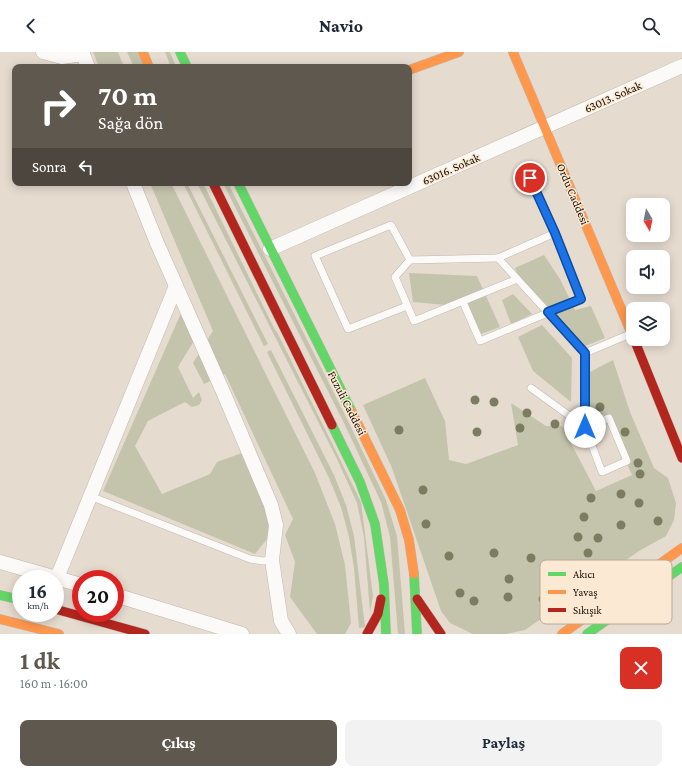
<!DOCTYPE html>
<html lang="tr">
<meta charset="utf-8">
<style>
:root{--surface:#fff;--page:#f2f2f3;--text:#1f2937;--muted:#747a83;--accent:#5f584e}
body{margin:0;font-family:"Crimson Pro",serif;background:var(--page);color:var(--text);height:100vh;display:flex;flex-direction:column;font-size:15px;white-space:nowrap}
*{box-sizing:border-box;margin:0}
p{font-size:13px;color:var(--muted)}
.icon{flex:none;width:22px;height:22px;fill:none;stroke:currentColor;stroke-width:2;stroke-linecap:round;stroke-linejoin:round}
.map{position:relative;height:582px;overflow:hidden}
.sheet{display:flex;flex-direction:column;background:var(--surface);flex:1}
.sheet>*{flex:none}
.banner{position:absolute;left:12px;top:12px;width:400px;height:122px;border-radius:8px;box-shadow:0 2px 10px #0003;background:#5f584e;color:#fff;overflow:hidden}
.needle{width:26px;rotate:171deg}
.tools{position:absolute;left:626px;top:146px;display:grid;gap:8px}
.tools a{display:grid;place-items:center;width:44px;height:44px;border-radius:8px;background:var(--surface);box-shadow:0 2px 10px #0003;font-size:20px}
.speed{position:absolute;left:12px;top:518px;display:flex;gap:8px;font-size:20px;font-weight:700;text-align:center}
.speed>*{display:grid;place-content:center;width:52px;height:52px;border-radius:50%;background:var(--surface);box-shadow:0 2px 10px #0003;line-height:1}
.speed small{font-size:10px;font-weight:400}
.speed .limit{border:6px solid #d22;background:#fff;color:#111}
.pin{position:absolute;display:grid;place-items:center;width:34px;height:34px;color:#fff;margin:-17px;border:2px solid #fff;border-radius:50%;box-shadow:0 1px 4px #0007}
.me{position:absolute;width:44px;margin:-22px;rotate:0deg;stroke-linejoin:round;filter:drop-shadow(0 0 3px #0008)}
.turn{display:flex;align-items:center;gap:14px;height:84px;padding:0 20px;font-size:18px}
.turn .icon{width:52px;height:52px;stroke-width:2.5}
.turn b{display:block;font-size:28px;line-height:34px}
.then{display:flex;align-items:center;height:38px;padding:0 20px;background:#0003;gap:8px;font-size:15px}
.round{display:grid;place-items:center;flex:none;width:42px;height:42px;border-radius:8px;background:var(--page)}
.headline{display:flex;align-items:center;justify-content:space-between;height:68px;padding:0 20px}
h1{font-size:24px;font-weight:700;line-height:30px;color:var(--accent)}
.action{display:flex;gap:8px;margin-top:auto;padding:8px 20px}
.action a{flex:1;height:46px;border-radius:8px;background:var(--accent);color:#fff;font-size:16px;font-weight:700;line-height:46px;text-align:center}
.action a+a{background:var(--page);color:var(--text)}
header{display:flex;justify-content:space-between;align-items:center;height:52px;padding:0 20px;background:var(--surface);font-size:18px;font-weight:700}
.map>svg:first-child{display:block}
.green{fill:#c4c4ad}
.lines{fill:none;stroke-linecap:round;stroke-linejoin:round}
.lane-casing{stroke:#bfb7ae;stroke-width:8}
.street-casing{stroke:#bfb7ae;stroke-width:15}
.fast-casing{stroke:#bfb7ae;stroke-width:10}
.slow-casing{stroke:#bfb7ae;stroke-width:10}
.jam-casing{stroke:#bfb7ae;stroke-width:10}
.lane{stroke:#fbfaf8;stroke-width:7}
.street{stroke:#fbfaf8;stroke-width:14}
.fast{stroke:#63d668;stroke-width:9}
.slow{stroke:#ff974d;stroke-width:9}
.jam{stroke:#b3261e;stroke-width:9}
.tree{fill:#7c7c60}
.route-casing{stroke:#114b97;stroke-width:10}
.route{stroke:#1a73e8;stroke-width:7}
.labels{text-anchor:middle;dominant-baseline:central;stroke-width:3;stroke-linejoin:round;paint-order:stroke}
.street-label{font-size:12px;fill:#171109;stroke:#fce9d3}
.key{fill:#fce9d3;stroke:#b7a896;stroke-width:1}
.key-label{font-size:11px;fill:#171109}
</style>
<header><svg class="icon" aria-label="back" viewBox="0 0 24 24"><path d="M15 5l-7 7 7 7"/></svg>Navio<svg class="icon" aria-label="search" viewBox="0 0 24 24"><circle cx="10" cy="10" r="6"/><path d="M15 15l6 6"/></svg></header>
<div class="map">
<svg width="682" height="582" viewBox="0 0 682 582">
<rect width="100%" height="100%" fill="#e6dbcf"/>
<g class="green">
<path d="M93,0H118L124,15H99Z"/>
<path d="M127,0H139L145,15H134Z"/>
<path d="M165,0H170L176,15H171Z"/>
<path d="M150,131H171L315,421L335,472L345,513L351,571L345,582H317L290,545L295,510L285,483L293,467L225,322L204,332L193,311L213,279Z"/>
<path d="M183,131H187L268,292L264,294Z"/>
<path d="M197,131H203L275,278L277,280L361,450L373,544L370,560L364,485L357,451L337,407Z"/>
<path d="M223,131H228L348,369L386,448L397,484L405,582H398L390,485L381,450L343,369Z"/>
<path d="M544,203L560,227L575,258L591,254L605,286L583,295L521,230L515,216Z"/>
<path d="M409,221L477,224L500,275L481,282L468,255L413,250Z"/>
<path d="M513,242L532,262L511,272L502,248Z"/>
<path d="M181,261L195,287L178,315L193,346L199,340L202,348L199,353L192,355L185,350L148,369L135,394L162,442L210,422L217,410L242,401L275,477L255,502L103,439Z"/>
<path d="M542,273L572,306L571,350L533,319L518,285Z"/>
<path d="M271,298L334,423L346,453L354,484L365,575L359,576L354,516L349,485L341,455L329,426L267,300Z"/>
<path d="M613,308L630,360L654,416L668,426L676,451L674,468L666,484L639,499L525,578L506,582H473L450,571L441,559L392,416L363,353L425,326L445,369L449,408L466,412L518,393L511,351L546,374H562L596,439L632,423L604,362L588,369V321Z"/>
</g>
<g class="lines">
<g class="lane-casing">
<g id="lane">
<path d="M410,208L498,206"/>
<path d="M463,250L480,289L581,247L555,181L530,126"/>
<path d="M407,254L348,277L315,204L391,173L410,208L395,225L414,269L517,227"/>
<path d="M585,301L630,282"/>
<path d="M531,336L585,375L602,420L627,409L609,366L585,375V301L498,206L555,181"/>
<path d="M90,444L250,507L263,509L272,508"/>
</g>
</g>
<g class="street-casing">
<g id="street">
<path d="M43,0L62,5L83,2"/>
<path d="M82,0L88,15"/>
<path d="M133,131L157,191L224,342L271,453L276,473L272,508L281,569L289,582"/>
<path d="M270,197L682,14"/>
<path d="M0,510L81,533"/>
<path d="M57,526L176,234"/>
<path d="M115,543L242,582"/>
</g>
</g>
<g class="fast-casing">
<g id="fast">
<path d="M180,0L187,15"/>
<path d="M238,131L352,360"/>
<path d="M332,373L360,430L375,472L384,533L386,582"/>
<path d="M414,522L417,582"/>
<path d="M0,543L21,548"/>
<path d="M587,582L682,515"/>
</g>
</g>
<g class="slow-casing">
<g id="slow">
<path d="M143,0L149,15"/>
<path d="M513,0L633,285"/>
<path d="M409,18L459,0"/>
<path d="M352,360L400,458L409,488L414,522"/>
<path d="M0,567L59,582"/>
<path d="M562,582L682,496"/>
</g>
</g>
<g class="jam-casing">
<g id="jam">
<path d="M213,131L332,373"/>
<path d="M634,287L682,406"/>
<path d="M417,547L441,582"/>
<path d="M55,557L145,582"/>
<path d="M367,582L378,562L381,547"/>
</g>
</g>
<use href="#lane" class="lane"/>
<use href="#street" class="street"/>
<use href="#fast" class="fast"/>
<use href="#slow" class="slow"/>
<use href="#jam" class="jam"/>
</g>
<g class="tree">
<circle cx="475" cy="348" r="4.5"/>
<circle cx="494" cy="350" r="4.5"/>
<circle cx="600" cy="355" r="4.5"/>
<circle cx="527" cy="361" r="4.5"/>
<circle cx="555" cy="372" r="4.5"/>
<circle cx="520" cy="376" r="4.5"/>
<circle cx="399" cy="378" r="4.5"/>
<circle cx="477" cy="380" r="4.5"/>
<circle cx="625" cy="380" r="4.5"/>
<circle cx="638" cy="411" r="4.5"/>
<circle cx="640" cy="422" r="4.5"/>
<circle cx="423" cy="438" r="4.5"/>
<circle cx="621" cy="442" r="4.5"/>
<circle cx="591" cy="446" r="4.5"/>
<circle cx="639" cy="451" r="4.5"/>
<circle cx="584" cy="465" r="4.5"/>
<circle cx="658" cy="469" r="4.5"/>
<circle cx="426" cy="472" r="4.5"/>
<circle cx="621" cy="473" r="4.5"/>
<circle cx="578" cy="485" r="4.5"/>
<circle cx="598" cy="486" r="4.5"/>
<circle cx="494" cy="501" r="4.5"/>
<circle cx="588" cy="501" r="4.5"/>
<circle cx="449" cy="504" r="4.5"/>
<circle cx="531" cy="506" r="4.5"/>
<circle cx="509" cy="527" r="4.5"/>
<circle cx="460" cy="541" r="4.5"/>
<circle cx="508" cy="545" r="4.5"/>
<circle cx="543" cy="547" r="4.5"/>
<circle cx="474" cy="549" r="4.5"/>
</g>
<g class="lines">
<g class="route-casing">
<path id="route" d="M530,126L555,181L581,247L548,260L585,301V375"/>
</g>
<use href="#route" class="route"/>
</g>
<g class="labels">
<g class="street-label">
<text transform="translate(613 45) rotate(-24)">63013. Sokak</text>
<text transform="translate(451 117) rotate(-24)">63016. Sokak</text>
<text transform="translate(573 142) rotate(67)">Ordu Caddesi</text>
<text transform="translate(347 351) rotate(63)">Fuzuli Caddesi</text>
</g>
</g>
<rect x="540" y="508" width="132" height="64" rx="6" class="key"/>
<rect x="548" y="520" width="18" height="4" fill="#63d668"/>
<rect x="548" y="538" width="18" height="4" fill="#ff974d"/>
<rect x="548" y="556" width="18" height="4" fill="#b3261e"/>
<g class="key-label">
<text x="573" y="526">Akıcı</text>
<text x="573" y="544">Yavaş</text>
<text x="573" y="562">Sıkışık</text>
</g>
</svg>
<div class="tools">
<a><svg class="needle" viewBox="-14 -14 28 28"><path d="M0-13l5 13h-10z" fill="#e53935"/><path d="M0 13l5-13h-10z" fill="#747a83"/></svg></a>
<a><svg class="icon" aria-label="sound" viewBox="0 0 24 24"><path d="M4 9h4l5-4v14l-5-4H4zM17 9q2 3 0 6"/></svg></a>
<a><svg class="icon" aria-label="layers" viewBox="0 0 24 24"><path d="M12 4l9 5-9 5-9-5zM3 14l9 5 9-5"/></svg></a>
</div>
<div class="speed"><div>16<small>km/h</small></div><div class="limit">20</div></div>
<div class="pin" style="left:530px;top:126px;background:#d93025"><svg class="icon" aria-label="arrive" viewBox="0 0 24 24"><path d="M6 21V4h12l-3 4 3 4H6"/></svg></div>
<svg class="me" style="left:585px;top:375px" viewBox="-20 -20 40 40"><circle r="19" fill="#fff"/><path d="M0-13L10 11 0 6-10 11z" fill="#1a73e8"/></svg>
<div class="banner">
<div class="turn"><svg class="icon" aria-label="right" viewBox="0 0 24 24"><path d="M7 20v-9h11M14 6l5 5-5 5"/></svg><div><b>70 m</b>Sağa dön</div></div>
<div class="then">Sonra<svg class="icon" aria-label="left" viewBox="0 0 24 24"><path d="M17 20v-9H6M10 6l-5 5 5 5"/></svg></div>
</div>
</div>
<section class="sheet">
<div class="headline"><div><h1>1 dk</h1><p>160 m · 16:00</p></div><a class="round" style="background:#d93025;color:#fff"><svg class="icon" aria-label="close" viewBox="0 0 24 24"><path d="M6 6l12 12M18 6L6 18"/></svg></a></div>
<div class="action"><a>Çıkış</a><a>Paylaş</a></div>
</section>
